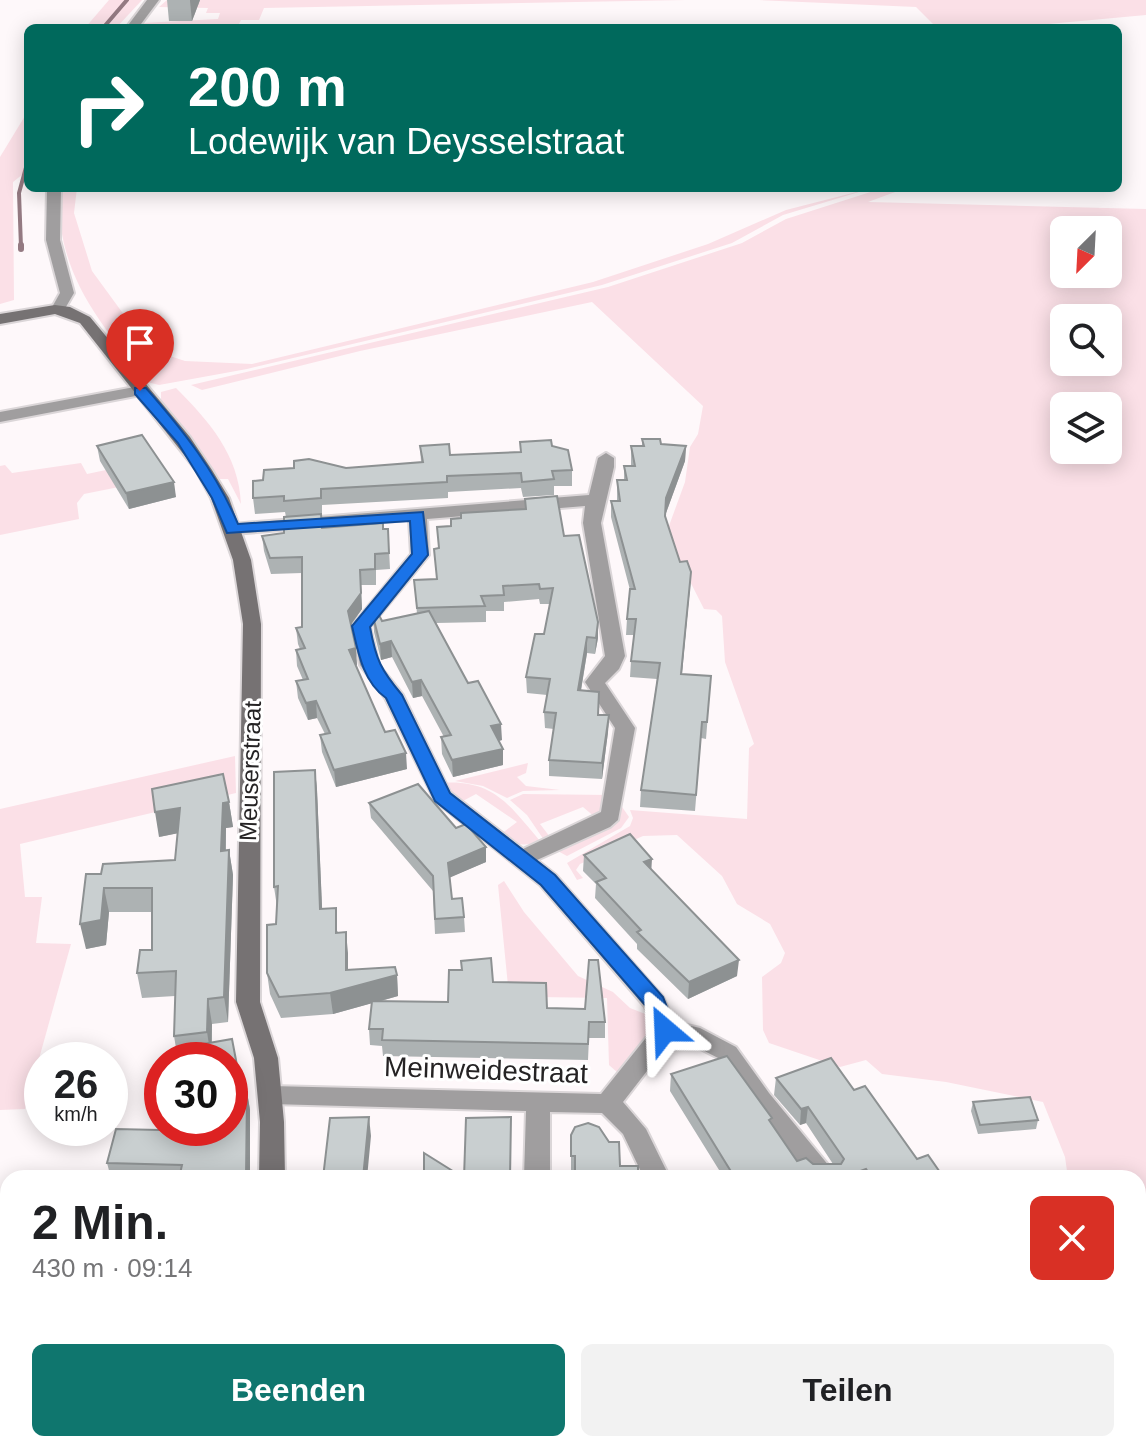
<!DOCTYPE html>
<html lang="de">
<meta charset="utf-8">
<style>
:root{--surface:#fff;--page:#f2f2f2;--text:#202124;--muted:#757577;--accent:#0f766e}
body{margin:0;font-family:Helvetica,sans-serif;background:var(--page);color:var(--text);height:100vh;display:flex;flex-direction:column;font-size:30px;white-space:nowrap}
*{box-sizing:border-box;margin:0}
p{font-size:26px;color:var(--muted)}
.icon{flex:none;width:44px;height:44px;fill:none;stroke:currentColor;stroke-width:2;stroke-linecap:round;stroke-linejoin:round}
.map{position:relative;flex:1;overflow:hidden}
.details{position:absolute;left:0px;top:1170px;width:1146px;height:282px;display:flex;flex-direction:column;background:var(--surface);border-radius:24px 24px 0 0;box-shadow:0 4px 20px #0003}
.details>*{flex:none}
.guide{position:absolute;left:24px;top:24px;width:1098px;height:168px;border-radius:12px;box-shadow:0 4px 20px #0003;background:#00695c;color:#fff;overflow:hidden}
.needle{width:52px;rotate:204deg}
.controls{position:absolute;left:1050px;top:216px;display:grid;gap:16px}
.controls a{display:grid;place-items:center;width:72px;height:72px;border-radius:12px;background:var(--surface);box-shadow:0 4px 20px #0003;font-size:40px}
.speed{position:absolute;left:24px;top:1042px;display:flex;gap:16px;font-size:40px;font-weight:700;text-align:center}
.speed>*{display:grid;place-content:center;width:104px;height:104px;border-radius:50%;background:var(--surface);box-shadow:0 4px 20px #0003;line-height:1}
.speed small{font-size:20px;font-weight:400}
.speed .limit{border:12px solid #d22;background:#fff;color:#111}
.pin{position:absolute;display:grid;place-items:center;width:68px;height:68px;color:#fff;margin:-82px -34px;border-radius:50% 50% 50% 0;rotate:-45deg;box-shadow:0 0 8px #0007}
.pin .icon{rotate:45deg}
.me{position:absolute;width:88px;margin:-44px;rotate:334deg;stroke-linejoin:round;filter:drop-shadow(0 0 6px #0008)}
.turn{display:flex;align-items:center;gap:28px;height:168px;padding:0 32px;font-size:36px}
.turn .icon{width:104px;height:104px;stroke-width:2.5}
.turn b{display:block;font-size:56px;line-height:68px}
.round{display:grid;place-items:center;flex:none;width:84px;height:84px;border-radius:12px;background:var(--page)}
.overview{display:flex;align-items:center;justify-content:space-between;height:136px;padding:0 32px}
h1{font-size:48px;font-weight:800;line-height:60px}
.primary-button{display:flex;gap:16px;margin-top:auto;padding:16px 32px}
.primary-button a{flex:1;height:92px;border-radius:12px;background:var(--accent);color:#fff;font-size:32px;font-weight:800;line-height:92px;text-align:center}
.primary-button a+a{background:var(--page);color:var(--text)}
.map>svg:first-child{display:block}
.green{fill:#fbe0e7;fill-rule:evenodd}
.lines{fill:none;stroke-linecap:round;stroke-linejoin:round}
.stream-far1{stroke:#947a82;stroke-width:4}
.stream{stroke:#947a82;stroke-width:6}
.street-casing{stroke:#dbd6d8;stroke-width:4}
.secondary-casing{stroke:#dbd6d8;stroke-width:4}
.street{fill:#a09e9f;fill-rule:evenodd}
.secondary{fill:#767273;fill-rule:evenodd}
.wall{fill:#adb2b3}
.shaded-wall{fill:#8d9192}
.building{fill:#c9cfd0;stroke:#8d9192;stroke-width:2}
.route{fill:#1a73e8;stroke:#114b97;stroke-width:2}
.labels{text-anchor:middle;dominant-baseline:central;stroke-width:6;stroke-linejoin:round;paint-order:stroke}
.street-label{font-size:24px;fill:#252324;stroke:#fff}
.near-street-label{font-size:28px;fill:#252324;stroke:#fff}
</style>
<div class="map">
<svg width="1146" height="1451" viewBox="0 0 1146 1451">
<rect width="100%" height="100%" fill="#fef8fa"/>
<g class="green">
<path d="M109,0H142L116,28H85Z"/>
<path d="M167,0H686L264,8L259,20H241L237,28H139L142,23L218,19L220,13H206L208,8L159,7Z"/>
<path d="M759,0H1146V15L1006,28H937L916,7Z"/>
<path d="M28,111V170L13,182L14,300L0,304V157Z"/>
<path d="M59,188H77L74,213L92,271L149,349L185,361L252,364L593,282L708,244L786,210L872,188L783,215L732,243L602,285L247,369L159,385L147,382C97,319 56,273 59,188Z"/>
<path d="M883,188H906L868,202L1146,209V1220L1138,1221V1178H1068L1065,1157L1043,1102L946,1082L882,1074L866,1060L840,1067L769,1043L763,1030L762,977L781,963L785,953L770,924L737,904L722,876L677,835L643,836L580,864L576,870L583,878L577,880L567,863L630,826L633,818L630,810L747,819L749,748L754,744L725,662L722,616L716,610L704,609L666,534L685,482L690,447L698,434L703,406L592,302L360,351L202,390L191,385L608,287L742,243L786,219ZM1064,230H1108V274H1064ZM1064,318H1108V362H1064ZM1064,406H1108V450H1064Z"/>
<path d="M176,388C209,421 239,455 241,504L228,479H220L161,400V392Z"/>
<path d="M153,460L164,478L84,494L77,503L79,519L0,535V466L5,465L12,473L81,463L87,474Z"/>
<path d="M235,756L236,793L20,844L25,897H42L36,943L71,944L25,1109L0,1110V809Z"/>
<path d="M528,763L526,773L517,777L526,786L560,790L523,791L507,798L483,786L455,781Z"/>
<path d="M441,783C494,779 510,806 540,841C524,847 514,846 501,834L517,822L476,794L461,802Z"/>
<path d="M523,794L609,795L606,812L596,818L583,807L540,824L550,837L544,840L527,815L510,800Z"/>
<path d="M620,804L629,817L621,828L567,856L554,849Z"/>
<path d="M504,881L524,912L578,976L613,992L630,1008L653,1017L652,1031L618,1073L609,1065L607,998L537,997L508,986L498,885Z"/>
<path d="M8,1411V1444H214V1451H0V1413Z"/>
<path d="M827,1444H947L950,1451H829Z"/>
</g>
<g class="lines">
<g class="stream-far1">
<path d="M103,28L127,0"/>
<path d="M21,247L19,193L28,160"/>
</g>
<path class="stream" d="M21,245V249"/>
<g class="street-casing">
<g id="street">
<path d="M147,0H159L138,28H126Z"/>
<path d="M47,188H61L60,240L74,293L63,312L58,313L51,309L60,293L46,240Z"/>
<path d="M140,386L146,388V394L0,422V412Z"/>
<path d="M606,453L614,458V467L601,523L625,656L619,669L605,683L635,728L618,820L610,827L537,860L556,875L663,997L674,1022L700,1028L736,1047L769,1093L839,1178H811L751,1107L720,1059L687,1042L671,1040L623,1102L646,1129L670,1178H644L623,1134L602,1113L550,1112V1178H524L526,1111L271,1104L262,1102L259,1095L262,1088L271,1086L601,1094L653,1029L645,1007L540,885L435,801L385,698L360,665L352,626L411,554L409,520L233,534L224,529L233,524L589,495L598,458ZM585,506L583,523L605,656L585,682L615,728L601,812L523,849L450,792L403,695L379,665L370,627L429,555L427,519Z"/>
</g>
</g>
<g class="secondary-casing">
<g id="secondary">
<path d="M55,305L70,307L90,317L190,437L212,470L229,498L251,560L261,624L260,1002L278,1058L284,1122L285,1178H259L260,1122L254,1058L236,1002L243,624L233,560L211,498L196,470L80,323L55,314L0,324V314Z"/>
<path d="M1146,1227V1249L1138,1251V1229Z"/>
<path d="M1146,1267V1289L1138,1291V1269Z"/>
<path d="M236,1444H315L312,1451H233Z"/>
</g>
</g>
<use href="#street" class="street"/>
<use href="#secondary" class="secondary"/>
</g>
<g class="wall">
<path d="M167,0H200L192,21H169Z"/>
<path d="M642,439L661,444L686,446L685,461L666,513L665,517L680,562L691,572L682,675L711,676L706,739L701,738L695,811L640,807L641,790L657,679L630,677L631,661L634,635H626L627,619L630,590L611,517V501H617V480H624V466H631V446H642Z"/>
<path d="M520,442L552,446L572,470V486H554V495L523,497L521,488L448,492V498L322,505V514L286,517L285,512L255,514L253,498L263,480L346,468L421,462L420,446L450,455L520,452Z"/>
<path d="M97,446L176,497L129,509L100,461Z"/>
<path d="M525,499L564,536L598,622V638L595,654L587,653L581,691L598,715H609L608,732L602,779L549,776V760L554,729L545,728L544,712L547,695L527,693L526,677L544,634L550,604H540L539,599L504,602V611H486V622L436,623L468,683L502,740L499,741L503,749V765L453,777L442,754L441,737H444L422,696L413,698L392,657L381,660L374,632L373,616L382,621L417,614L414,580L437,579L434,549L439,548L437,527L451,526L461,518L525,509Z"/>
<path d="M321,514L323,527L388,529L390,569L376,570V585H361L362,609L351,625L357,665H355L385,732L407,769L336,787L322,752L320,735L325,734L317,718L308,720L298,698L296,681L303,680L297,666L296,650L300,649L298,644L296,628L302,627V573L271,574L264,551L262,536L284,533Z"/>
<path d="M315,770L317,790L322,909L338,932H346L348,970L397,975L398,996L381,1001L448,1002L493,982L547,1008L605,1022V1038H589L588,1060L383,1056L382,1046L370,1045L369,1029L372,1003L333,1014L281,1018L270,994L267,973L276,924L277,907L274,887Z"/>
<path d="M229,802L233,827L226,828V851L229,850L233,875L228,1022L212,1024V1043L242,1092H247L250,1110V1178H111L107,1163L204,1131L230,1128L199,1058L178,1060L174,1036L175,996L142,998L137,973L152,950V912H109L106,945L86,949L101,874L175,860L178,833L159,837Z"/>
<path d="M369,803L456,828L486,847V862L450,877L452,899L464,917L465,932L435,934L433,891L371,818Z"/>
<path d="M584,855L651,869L737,976L688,999L637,949V944L595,898L596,884L583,871Z"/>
<path d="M671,1074L772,1124L797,1161L813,1164H833L806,1123L800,1125L774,1095L776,1078L854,1090L917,1159L944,1178H724L670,1091Z"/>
<path d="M973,1102L1038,1120L1036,1129L978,1134L971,1111Z"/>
<path d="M571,1153L620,1166L571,1173Z"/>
<path d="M1146,1320V1393L1138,1394V1321Z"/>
<path d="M993,1444H1036L1035,1449L1019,1451H996Z"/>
<path d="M1079,1444H1138L1146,1451H1082Z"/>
</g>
<g class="shaded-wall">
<path d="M190,0H200L192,21L190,1Z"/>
<path d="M686,446L685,461L666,513V498Z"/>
<path d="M174,482L176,497L129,509L126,493Z"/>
<path d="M360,570L362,609L349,627L348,611Z"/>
<path d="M691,572L690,588L680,691L681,674Z"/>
<path d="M598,622V638L595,654L596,638Z"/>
<path d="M587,637V653L578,707V690Z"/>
<path d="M391,641L392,657L381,660L380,644Z"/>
<path d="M356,648L357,665L350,666L349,650Z"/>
<path d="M421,680L422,696L413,698L412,682Z"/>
<path d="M316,701L317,718L308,720L306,703Z"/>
<path d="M609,715L608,732L602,779V763Z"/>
<path d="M501,724L502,740L491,743V726Z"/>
<path d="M503,749V765L453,777L452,760Z"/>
<path d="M406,753L407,769L336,787L334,770Z"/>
<path d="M315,770L317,790L323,929L320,909Z"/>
<path d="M229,802L233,827L226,828L225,875L221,851L223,803Z"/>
<path d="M180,808L184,832L159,837L155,812Z"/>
<path d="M486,847V862L449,878L448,863Z"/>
<path d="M229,850L233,875L228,1022L224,997Z"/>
<path d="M652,859L651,875L644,862Z"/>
<path d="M104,888L109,912L106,945L86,949L80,924Z"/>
<path d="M346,932L348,953V988L397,975L398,996L333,1014L330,993L346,970Z"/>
<path d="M739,960L737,976L688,999L689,982Z"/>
<path d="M208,999L212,1024L211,1057L207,1032Z"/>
<path d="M247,1092L250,1110V1178H246Z"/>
<path d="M808,1107L806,1123L800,1125L801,1109Z"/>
<path d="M369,1117L371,1136L367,1178H363Z"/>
<path d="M866,1169L864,1178H841Z"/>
</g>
<g class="building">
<path d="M142,435L174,482L126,493L97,446Z"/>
<path d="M642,439H660L661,444L686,446L666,498L665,516L680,562L687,561L691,572L681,674L711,676L707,722H702L696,795L641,790L660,663L631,661L636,619H627L630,589H635L611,501H620L617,480H627L624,466H635L631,446H644Z"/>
<path d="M551,440L552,446L568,450L572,470L552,471L554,479L522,482L521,473L447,476V482L321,489V498L284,501V496L253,498V481L263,480L264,470L294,468V461L309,459L346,468L423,462L420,446L449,444L450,455L521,452L520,442Z"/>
<path d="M557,496L564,536L579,535L598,622L596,638L587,637L578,690L599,692L598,715H609L602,763L549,760L556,713L544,712L550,679L526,677L535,634H544L553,588L540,589L539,584L503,586L504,595L481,596L485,606L417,608L414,580L437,579L434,549L439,548L437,527L451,526V519L461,518V513L526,509L525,499Z"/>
<path d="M321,514L322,528L383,523V529H388L389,553L375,554V569L360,570L361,593L348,611L356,648L349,650L385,732L395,730L406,753L334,770L320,735L330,733L316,701L306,703L296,681L308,679L296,650L305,648L296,628L302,627V557L270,558L262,536L284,533V517Z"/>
<path d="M429,611L468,683L478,681L501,724L491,726L503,749L452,760L441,737L451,735L421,680L412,682L391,641L380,644L373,616L379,615L382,621Z"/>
<path d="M315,770L320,909L336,908V933L346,932V970L395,967L397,975L330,993L279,997L267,973V925L276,924L278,886L274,887V772Z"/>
<path d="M223,774L229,802L223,803L221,851L229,850L224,997L208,999L207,1032L174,1036L176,971L137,973L140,950H152V888H104L101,920L80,924L86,874H101L103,864L175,860L180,808L155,812L152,789Z"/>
<path d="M418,784L456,828L466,824L486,847L448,863L452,899L462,898L464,917L435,919L433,876L369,803Z"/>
<path d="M630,834L652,859L644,862L739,960L689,982L637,932L641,930L596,882L606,878L584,855Z"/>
<path d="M491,958L493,982L546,983L547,1008L585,1009L589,960H598L605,1022H589L588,1044L382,1040L383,1029H369L372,1001L448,1002L449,970H462L461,961Z"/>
<path d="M232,1039L242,1092H247L246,1178H179L182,1165L107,1163L116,1129L204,1131V1128H230V1060H199L197,1045Z"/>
<path d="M727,1056L772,1118L769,1120L797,1161L806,1158L813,1164H841L844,1159L808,1107L801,1109L776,1078L831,1058L854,1090L865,1086L917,1159L928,1155L944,1178H872L866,1169L841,1178H735L671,1074Z"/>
<path d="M1030,1097L1038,1120L980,1125L973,1102Z"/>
<path d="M369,1117L363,1178H323L330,1118Z"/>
<path d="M511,1117L510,1178H430L424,1176V1153L464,1178L466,1118Z"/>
<path d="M588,1123L599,1127L609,1142H619L620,1166H638V1178H575V1156H571V1135L575,1127Z"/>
<path d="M1146,1320V1376L1138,1377V1321Z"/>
<path d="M1138,1420L1146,1440V1451H1095L1092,1444H1138Z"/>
<path d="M477,1444H496V1451H417Z"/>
<path d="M538,1444H606L608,1451H539Z"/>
</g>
<path class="route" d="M135,388H146C183,430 216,472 238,524L423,512L428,555L370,627C376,660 381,670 402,695L450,793L555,875L663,997L676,1030L673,1036H658L646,1006L541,885L435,801L386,698C363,682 358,652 352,626L412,554L410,521L227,533L212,498L178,443L135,394Z"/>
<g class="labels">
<g class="street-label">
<text transform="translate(250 771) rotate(-88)">Meuserstraat</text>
</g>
<g class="near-street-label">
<text transform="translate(486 1070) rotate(2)">Meinweidestraat</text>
</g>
</g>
</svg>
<div class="controls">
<a><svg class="needle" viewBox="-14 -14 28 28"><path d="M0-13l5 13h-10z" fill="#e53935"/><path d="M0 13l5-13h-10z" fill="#757577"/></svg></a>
<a><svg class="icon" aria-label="search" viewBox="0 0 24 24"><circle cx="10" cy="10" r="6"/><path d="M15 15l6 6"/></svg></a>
<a><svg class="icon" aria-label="layers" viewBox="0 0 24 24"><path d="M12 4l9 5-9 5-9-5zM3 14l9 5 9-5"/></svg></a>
</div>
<div class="speed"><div>26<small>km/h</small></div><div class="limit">30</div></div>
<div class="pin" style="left:140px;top:391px;background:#d93025"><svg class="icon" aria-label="arrive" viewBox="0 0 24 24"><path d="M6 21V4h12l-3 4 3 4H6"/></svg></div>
<svg class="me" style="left:665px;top:1030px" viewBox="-20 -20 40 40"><path d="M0-17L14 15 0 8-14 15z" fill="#1a73e8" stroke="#fff" stroke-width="4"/></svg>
<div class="guide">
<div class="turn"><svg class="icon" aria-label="right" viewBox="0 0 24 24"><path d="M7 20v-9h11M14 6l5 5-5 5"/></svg><div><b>200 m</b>Lodewijk van Deysselstraat</div></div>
</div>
<section class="details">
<div class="overview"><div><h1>2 Min.</h1><p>430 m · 09:14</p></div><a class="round" style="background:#d93025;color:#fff"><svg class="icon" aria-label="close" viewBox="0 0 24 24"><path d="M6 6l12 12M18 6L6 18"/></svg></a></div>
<div class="primary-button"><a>Beenden</a><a>Teilen</a></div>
</section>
</div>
